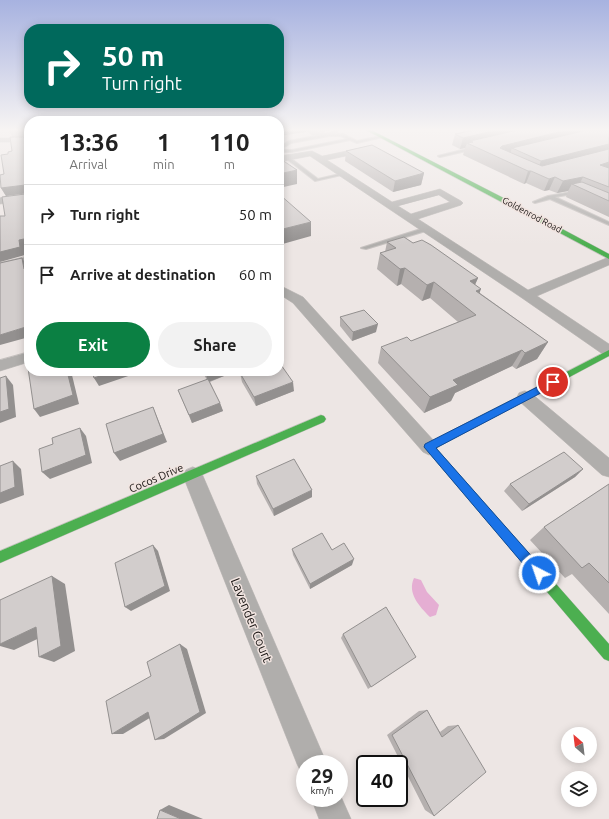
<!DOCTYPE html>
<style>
:root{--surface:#fff;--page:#f2f2f2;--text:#222;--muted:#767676;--line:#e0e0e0;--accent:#0b8043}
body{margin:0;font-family:Ubuntu,sans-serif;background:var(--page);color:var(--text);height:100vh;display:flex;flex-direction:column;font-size:15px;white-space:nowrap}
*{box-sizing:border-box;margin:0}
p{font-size:13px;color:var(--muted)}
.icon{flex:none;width:22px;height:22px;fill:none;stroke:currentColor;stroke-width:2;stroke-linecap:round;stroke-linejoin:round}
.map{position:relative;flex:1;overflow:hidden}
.side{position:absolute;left:24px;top:116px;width:260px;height:260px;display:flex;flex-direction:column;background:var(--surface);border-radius:16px;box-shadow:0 2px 10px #0003}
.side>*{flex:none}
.banner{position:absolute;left:24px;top:24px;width:260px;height:84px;border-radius:16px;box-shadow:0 2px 10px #0003;background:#00695c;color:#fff;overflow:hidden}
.needle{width:26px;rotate:332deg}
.tools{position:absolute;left:561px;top:727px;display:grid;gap:8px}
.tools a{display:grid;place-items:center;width:36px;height:36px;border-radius:50%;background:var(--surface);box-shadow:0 2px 10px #0003;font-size:20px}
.speed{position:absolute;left:296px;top:755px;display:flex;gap:8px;font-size:20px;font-weight:700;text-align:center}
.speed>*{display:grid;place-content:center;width:52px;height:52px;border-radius:50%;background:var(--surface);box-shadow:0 2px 10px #0003;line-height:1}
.speed small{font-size:10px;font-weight:400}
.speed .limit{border:2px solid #111;border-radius:6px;background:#fff;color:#111}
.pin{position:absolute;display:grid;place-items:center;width:34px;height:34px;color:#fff;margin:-17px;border:2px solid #fff;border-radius:50%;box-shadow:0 1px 4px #0007}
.me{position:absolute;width:44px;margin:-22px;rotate:319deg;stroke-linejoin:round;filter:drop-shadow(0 0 3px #0008)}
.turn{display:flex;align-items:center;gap:14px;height:84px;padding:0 12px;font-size:18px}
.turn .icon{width:52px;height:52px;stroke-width:2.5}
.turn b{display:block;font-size:28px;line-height:34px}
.eta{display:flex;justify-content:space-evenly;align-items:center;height:68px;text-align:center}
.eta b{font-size:24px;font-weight:600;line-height:28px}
.cta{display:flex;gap:8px;margin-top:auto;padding:8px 12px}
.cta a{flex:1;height:46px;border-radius:24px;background:var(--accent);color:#fff;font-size:16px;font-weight:600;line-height:46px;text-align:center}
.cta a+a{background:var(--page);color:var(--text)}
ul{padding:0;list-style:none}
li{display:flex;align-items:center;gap:12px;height:60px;padding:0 12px;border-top:1px solid var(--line)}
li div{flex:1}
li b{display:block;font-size:15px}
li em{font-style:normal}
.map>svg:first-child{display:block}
.water{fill:#e5aed3}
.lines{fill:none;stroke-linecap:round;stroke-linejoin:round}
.lane-casing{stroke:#c6c1bf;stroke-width:2}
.street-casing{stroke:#c6c1bf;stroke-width:1}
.fast-casing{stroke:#c6c1bf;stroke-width:1}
.lane{fill:#b0aeac;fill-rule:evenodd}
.street{fill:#b0aeac;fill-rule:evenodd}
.fast{fill:#4caf50;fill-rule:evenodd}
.wall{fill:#b5b0af}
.shaded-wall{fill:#93908f}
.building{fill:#d2cdcc;stroke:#93908f}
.route{fill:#1a73e8;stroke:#114b97}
.labels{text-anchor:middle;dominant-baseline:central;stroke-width:3;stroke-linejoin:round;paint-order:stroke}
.far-street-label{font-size:9px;fill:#191513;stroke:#f1e4e0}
.street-label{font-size:11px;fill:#191513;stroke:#f1e4e0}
.near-street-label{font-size:13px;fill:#191513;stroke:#f1e4e0}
</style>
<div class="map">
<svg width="609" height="819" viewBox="0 0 609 819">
<rect width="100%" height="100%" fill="#ede6e4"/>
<path class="water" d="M414,578L421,580L427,592L439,605L436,615L430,617C419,606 407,593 414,578Z"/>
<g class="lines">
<g class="lane-casing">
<g id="lane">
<path d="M306,130C314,130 321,135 329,133C333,133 334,130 339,130L335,134H343L357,141L381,136L383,137L357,143L350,140L292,152H285L279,149V147L289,141L320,135H313ZM329,136H341L347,139L292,150H286L283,148L291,143Z"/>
<path d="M474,147L475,149L440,157L438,156Z"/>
<path d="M287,157H289L318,179L344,173L346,174L315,181L287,159Z"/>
<path d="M577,191L579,192V193L555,197L609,222V225L550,199L535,203L533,202L548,196Z"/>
<path d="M427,227L430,229L429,230L366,249L361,248Z"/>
</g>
</g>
<g class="street-casing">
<g id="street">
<rect x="0" y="138" width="29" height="4"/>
<path d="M366,147H369V151L327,160L392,202L440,189L461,201L463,203L461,205L418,219L528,290L609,257V265L537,296L609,344V356L604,355L522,298L310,156L279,162V156L312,151L322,156ZM439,195L450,202L411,214L398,206Z"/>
<path d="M29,194V200L0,204V198Z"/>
<path d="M29,256V264L0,271V263Z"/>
<path d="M279,285L303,297L435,442L438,447L435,452L429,455L423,452L293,303L279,294Z"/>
<path d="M29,352V362L0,371V360Z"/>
<path d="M525,391L531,393L609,458V477L602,475L519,401L517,397L519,393Z"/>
<path d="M193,467L200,470L203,476L327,764H305V776L302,774L297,764L183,476L186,470Z"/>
<path d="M339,792L351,819H319L311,798H339Z"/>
</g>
</g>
<g class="fast-casing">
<g id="fast">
<path d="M366,130H371L523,208L609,254V259Z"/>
<path d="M609,350V356L436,448L609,644V661L604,659L424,447L426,444Z"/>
<path d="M321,415L324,416L326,419L324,422L0,563V551Z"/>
</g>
</g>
<use href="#lane" class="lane"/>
<use href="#street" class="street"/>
<use href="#fast" class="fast"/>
</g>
<g class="wall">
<path d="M9,130H29V247L24,248L25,255L5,216L26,193L6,196L1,188L8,154L12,151V136Z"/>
<path d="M315,130H329L322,132Z"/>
<path d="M609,130V217L566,197L568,191L557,193L549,190L544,191L526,183L524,184L463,155L465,148L460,149L452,145L455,134Z"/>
<path d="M346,151L424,173L421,185L393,192L345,161Z"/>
<path d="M387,242L413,243L478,278L475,284L480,293L548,342L537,359L516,369L512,366L455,393L451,401L424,413L378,363L381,347L411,341L458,322L430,298L422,301L401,284L397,286L377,269L380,253L385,252Z"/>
<path d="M340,317L376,332L352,341L340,326Z"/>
<path d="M202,371H223L224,376L210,382L220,403L223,411L192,423L178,390L207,380Z"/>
<path d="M240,373L294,391L256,406L242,382Z"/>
<path d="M583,469L575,477L522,511L504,491L510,484Z"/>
<path d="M256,476L312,497L274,516L257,484Z"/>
<path d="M609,484V614L572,574L565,578L530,540L544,527Z"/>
<path d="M292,549L332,550L352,565L310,589L293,555Z"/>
<path d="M343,634L416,657L368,689L341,638Z"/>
<path d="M427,710L440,732L448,726L458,725L434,816L425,810L387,735L419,711Z"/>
</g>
<g class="shaded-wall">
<path d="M279,130H306V132L279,136Z"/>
<path d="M322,130H329L322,132Z"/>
<path d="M497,130H541L473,142L470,141L469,145L467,143L465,148L460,149L463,138Z"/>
<path d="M567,130H606L512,148L510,154L497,157L502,146Z"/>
<path d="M609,144V154L536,173L541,161Z"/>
<path d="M609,162V172L600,165Z"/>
<path d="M297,170V184L279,188V174Z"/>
<path d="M528,171H531L526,183L524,184Z"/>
<path d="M424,173L421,185L393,192L395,181Z"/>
<path d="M555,177L549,190L544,191L549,179Z"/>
<path d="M583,177L578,187L572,184L568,191L557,193L563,181Z"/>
<path d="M25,185L29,193L6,196L1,188Z"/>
<path d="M311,222V236L279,245V230Z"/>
<path d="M29,238V247L24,248L25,255L0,262V252L19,240Z"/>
<path d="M22,258L27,266L29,277L24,269Z"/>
<path d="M405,268L401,284L397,286L400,269Z"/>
<path d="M478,278L471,294L470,281Z"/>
<path d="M434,282L430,298L422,301L427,285Z"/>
<path d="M481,289L475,305L476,291Z"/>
<path d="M378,324L376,332L352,341L353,332Z"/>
<path d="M29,326V337L0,345V335Z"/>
<path d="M548,342L537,359L516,369L525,353Z"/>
<path d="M522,350L512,366L455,393L451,401L424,413L430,397L453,380Z"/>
<path d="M67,371H71L79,404L40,417L34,409Z"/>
<path d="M114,371H143L99,386L94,378Z"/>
<path d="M215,371H223L224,376L208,382L206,374Z"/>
<path d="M6,376L13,385L16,417L0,423V412Z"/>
<path d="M293,382L294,391L256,406L254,397Z"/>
<path d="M220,403L223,411L192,423L189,415Z"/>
<path d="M153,407L167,442L120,461L114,453Z"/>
<path d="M80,428L86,436L92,463L50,479L42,472Z"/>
<path d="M13,461L21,469L24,495L0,504V493Z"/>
<path d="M583,469L575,477L522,511L529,504Z"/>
<path d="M312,490V497L274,516L273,509Z"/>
<path d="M153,545L158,551L170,591L131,611L125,607Z"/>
<path d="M354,559L352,565L310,589V584Z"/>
<path d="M52,576L65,584L75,651L54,662L39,657Z"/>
<path d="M36,627L50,633L14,650L0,646V644Z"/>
<path d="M180,644L187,649L206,713L164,739L155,740Z"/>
<path d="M148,712L158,713L123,734H112Z"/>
<path d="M169,805L203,819H181L160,810Z"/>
</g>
<g class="building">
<path d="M27,130H29V238L19,240L20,247L0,252V216H5L2,197L25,194L26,192L27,186L25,185L1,188L0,175L4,174L1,155L8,154V152L12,151L10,137H26L27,135Z"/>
<path d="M474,130H497L463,138L455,134Z"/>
<path d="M518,130H567L502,146L500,148L542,166L609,149V162L600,165L609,168V187L583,177L563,181L555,177L549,179L531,171H528L467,143L473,142L470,141Z"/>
<path d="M587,130H609V144L541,161L512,148Z"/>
<path d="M372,145L424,173L395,181L346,151Z"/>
<path d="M279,158L297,170L279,174Z"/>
<path d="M582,182L609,193V201L572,184Z"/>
<path d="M279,194L311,222L279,230Z"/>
<path d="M404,237L413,243L422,240L431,245L478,278L470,281L481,289L476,291L548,342L525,353L522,350L453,380L458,385L430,397L381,347L407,337L411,341L476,315L434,282L427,285L405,268L400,269L380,253L396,248L387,242Z"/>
<path d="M22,258L24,269L29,268V326L0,335V263Z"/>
<path d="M364,310L378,324L353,332L340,317Z"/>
<path d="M279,362L293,382L254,397L240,373L246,371H279Z"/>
<path d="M28,368H29V371H67L73,395L34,409Z"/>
<path d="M92,371H114L94,378Z"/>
<path d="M204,371H215L206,374Z"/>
<path d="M6,376L9,409L0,412V378Z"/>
<path d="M208,379L220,403L189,415L178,390Z"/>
<path d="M153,407L163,434L114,453L106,424Z"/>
<path d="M80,428L86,455L42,472L39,449L53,444L52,438Z"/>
<path d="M564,452L583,469L529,504L510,484Z"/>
<path d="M294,459L312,490L273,509L256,476Z"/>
<path d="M13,461L15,487L0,493V466Z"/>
<path d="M609,484V583L589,563L582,568L544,527Z"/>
<path d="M322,533L332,550L344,543L354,559L310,584L292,549Z"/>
<path d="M153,545L165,586L125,607L115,563Z"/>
<path d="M52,576L61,646L39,657L36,627L0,644V600Z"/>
<path d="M386,607L416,657L371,687L343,634Z"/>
<path d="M180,644L200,712L155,740L148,712L112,734L106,701L151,676L147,662Z"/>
<path d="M427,710L442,737L458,725L486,772L434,816L392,735Z"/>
<path d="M160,810L181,819H157Z"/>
</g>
<linearGradient id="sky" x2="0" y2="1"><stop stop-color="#a7b2e0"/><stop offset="0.53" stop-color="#f7f4f3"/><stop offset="1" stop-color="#f7f4f3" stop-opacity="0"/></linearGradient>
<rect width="609" height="245" fill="url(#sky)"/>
<path class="route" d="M553,379L557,382L556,385L436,448L543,569L545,573L543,578L539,579L535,578L424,447L425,444Z"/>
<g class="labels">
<g class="far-street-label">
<text transform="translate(532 215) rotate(28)">Goldenrod Road</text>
</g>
<g class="street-label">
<text transform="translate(156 478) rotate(-23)">Cocos Drive</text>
</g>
<g class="near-street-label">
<text transform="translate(252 620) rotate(68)">Lavender Court</text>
</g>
</g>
</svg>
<div class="tools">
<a><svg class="needle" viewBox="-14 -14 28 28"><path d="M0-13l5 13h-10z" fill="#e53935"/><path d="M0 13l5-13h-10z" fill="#767676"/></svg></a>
<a><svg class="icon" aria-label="layers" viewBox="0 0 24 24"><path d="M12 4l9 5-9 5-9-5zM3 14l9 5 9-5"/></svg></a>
</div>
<div class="speed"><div>29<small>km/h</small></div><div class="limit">40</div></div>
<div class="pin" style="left:553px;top:382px;background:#d93025"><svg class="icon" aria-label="arrive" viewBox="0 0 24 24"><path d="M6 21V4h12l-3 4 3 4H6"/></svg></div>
<svg class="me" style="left:539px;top:573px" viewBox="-20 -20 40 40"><circle r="17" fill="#1a73e8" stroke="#fff" stroke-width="3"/><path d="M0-11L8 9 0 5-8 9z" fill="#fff"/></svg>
<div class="banner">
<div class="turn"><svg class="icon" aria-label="right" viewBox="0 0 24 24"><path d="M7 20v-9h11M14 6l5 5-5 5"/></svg><div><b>50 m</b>Turn right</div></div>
</div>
<section class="side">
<div class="eta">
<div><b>13:36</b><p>Arrival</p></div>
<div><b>1</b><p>min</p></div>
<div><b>110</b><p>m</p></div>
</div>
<ul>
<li><svg class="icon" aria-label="right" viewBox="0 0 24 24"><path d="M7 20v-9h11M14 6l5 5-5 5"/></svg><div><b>Turn right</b></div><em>50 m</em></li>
<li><svg class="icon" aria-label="arrive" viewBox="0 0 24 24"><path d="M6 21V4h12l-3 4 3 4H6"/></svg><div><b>Arrive at destination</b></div><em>60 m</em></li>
</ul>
<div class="cta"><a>Exit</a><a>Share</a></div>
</section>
</div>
